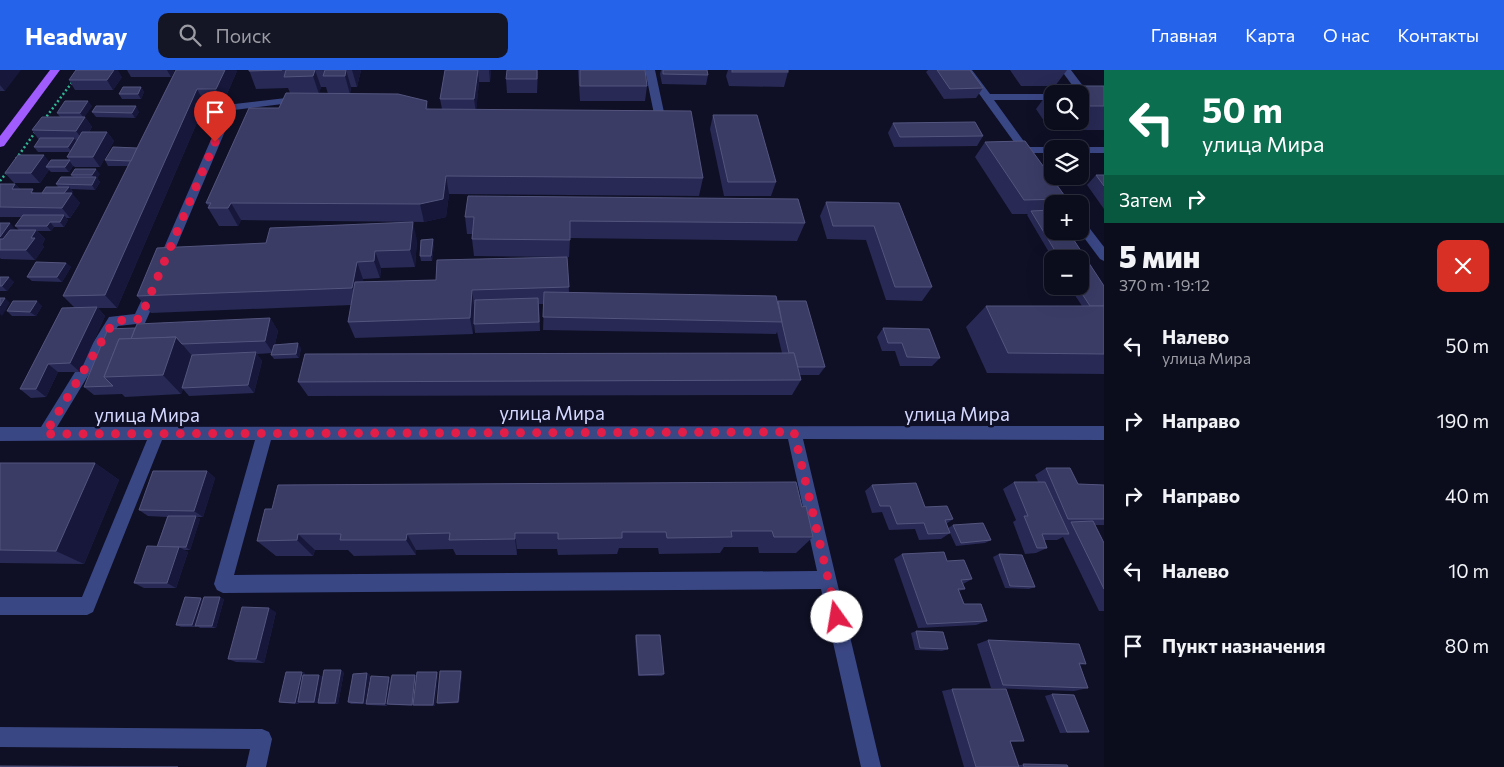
<!DOCTYPE html>
<html lang="ru">
<meta charset="utf-8">
<style>
:root{--surface:#0b0c1c;--page:#141525;--text:#f1f3f6;--muted:#9a9ba3;--line:#2b2c3b;--accent:#2563eb}
body{margin:0;font-family:Commissioner,sans-serif;background:var(--page);color:var(--text);height:100vh;display:flex;flex-direction:column;font-size:19px;white-space:nowrap}
*{box-sizing:border-box;margin:0}
p{font-size:16px;color:var(--muted)}
.icon{flex:none;width:28px;height:28px;fill:none;stroke:currentColor;stroke-width:2;stroke-linecap:round;stroke-linejoin:round}
.map{position:relative;flex:1;overflow:hidden}
.panel{display:flex;flex-direction:column;background:var(--surface);width:400px}
.panel>*{flex:none}
.banner{background:#0b6e4f;color:#fff;overflow:hidden}
.controls{position:absolute;left:1044px;top:15px;display:grid;gap:10px}
.controls a{display:grid;place-items:center;width:45px;height:45px;border-radius:10px;background:var(--surface);box-shadow:0 5px 20px #0002,0 0 0 1px var(--line);font-size:25px}
.pin{position:absolute;display:grid;place-items:center;width:42px;height:42px;color:#fff;margin:-51px -21px;border-radius:50% 50% 50% 0;rotate:-45deg;box-shadow:0 0 5px #0007}
.pin .icon{rotate:45deg}
.me{position:absolute;width:55px;margin:-28px;rotate:347deg;stroke-linejoin:round;filter:drop-shadow(0 0 4px #0008)}
.turn{display:flex;align-items:center;gap:18px;height:105px;padding:0 15px;font-size:22px}
.turn .icon{width:65px;height:65px;stroke-width:2.5}
.turn b{display:block;font-size:35px;line-height:42px}
.then{display:flex;align-items:center;height:48px;padding:0 15px;background:#0003;gap:10px;font-size:19px}
.round{display:grid;place-items:center;flex:none;width:52px;height:52px;border-radius:10px;background:var(--page)}
.summary{display:flex;align-items:center;justify-content:space-between;height:85px;padding:0 15px}
h1{font-size:30px;font-weight:800;line-height:38px}
ul{padding:0;list-style:none}
li{display:flex;align-items:center;gap:15px;height:75px;padding:0 15px}
li div{flex:1}
li b{display:block;font-size:19px}
li em{font-style:normal}
header{display:flex;align-items:center;gap:30px;box-sizing:border-box;height:70px;padding:0 25px;background:var(--accent);color:#fff}
header strong{font-size:24px}
nav{display:flex;gap:28px;margin-inline-start:auto;font-size:18px}
.search{width:350px;height:45px;background:var(--page);display:flex;align-items:center;gap:12px;box-sizing:border-box;padding:0 18px;border-radius:10px;color:var(--muted);font-size:19px}
main{display:flex;flex:1;min-height:0}
.map>svg:first-child{display:block}
.lines{fill:none;stroke-linecap:round;stroke-linejoin:round}
.path{stroke:#30b893;stroke-width:2.5;stroke-dasharray:2 2.5;stroke-linecap:butt}
.minor{fill:#3a4785;fill-rule:evenodd}
.major{fill:#a05cff;fill-rule:evenodd}
.wall{fill:#282954;fill-rule:evenodd}
.shaded-wall{fill:#16173a}
.building{fill:#3b3c66;stroke:#53557e}
.route{stroke:#e11d48;stroke-width:9;stroke-dasharray:0 16.2}
.labels{text-anchor:middle;dominant-baseline:central;stroke-width:5;stroke-linejoin:round;paint-order:stroke}
.street-label{font-size:19px;fill:#d5d9ff;stroke:#0f1026}
</style>
<header>
<strong>Headway</strong>
<div class="search"><svg class="icon" aria-label="search" viewBox="0 0 24 24"><circle cx="10" cy="10" r="6"/><path d="M15 15l6 6"/></svg>Поиск</div>
<nav><a>Главная</a><a>Карта</a><a>О нас</a><a>Контакты</a></nav>
</header>
<main>
<div class="map">
<svg width="1104" height="697" viewBox="0 0 1104 697">
<rect width="100%" height="100%" fill="#0f1026"/>
<g class="lines">
<g class="path">
<path d="M44,50L73,11"/>
<path d="M16,89L36,61"/>
<path d="M0,111L7,102"/>
</g>
<g class="minor">
<path d="M645,0H655L665,47L664,49L647,50L642,47L643,45L654,44Z"/>
<path d="M962,0H972L990,24H1052V30H994L1028,77H1052L1057,79H1052V83H1033L1037,88L1035,90H1027Z"/>
<path d="M1061,0H1071L1092,28L1091,30H1083Z"/>
<path d="M303,26L308,29L307,31L234,40L168,196L166,199H158L156,196L226,35Z"/>
<path d="M1080,77H1104V83H1080V79H1075Z"/>
<path d="M1080,150L1084,151L1104,177V191L1100,189L1079,161Z"/>
<path d="M154,212L159,214L161,217L145,253L118,256L57,357L1104,356V370L803,369L881,697H861L821,519L223,523L217,520L214,514L255,370H162L93,542L87,545H0V527H82L147,370L0,371V357H41L109,247L135,244L149,214ZM788,369L817,501L234,505L271,370Z"/>
<path d="M0,657L262,659L269,662L272,669L266,697H246L250,679L0,677Z"/>
</g>
<path class="major" d="M50,0H60L4,76L0,77V66Z"/>
</g>
<g class="wall">
<path d="M0,0L5,21H0Z"/>
<path d="M127,0H174V1L171,7H131Z"/>
<path d="M176,0L237,1L223,33L205,34L117,238H98L105,246L80,302H58L46,327L31,328L20,319L75,238L63,226L128,96H108L105,90L137,78Z"/>
<path d="M249,0H361L357,17H351L350,24L429,39H442L440,29L445,0H491L490,12H479L476,40L703,108L699,126L449,124L446,147L424,152L241,150L238,156H219L208,138L209,137L206,133L279,38L290,23L288,18L256,19ZM321,17H326L328,24L319,23Z"/>
<path d="M538,0L537,23H507L506,9Z"/>
<path d="M578,0H645L647,16L645,31H580Z"/>
<path d="M661,0H707L708,5L706,15L662,14L660,4Z"/>
<path d="M728,0H788V2L784,17L729,16L726,6Z"/>
<path d="M928,0H970L983,18L976,28L944,29L926,2Z"/>
<path d="M1010,0H1067L1055,16H1104V60H1050L1036,39L1053,16H1021ZM1052,24H1080V51H1052Z"/>
<path d="M122,7L113,20H75L69,10Z"/>
<path d="M141,17L144,22L141,29H122L119,24Z"/>
<path d="M92,36L84,47H85L92,57L89,62H107L114,71L100,97H75L73,96L69,102H51L49,100L40,113H14L5,103L50,92L69,90L67,87L70,82H38L34,77L39,70L32,60L60,47L57,43Z"/>
<path d="M92,42H139L135,48L96,47Z"/>
<path d="M713,45L776,112L771,126H724L710,59Z"/>
<path d="M893,53L983,66L977,76L894,77L888,63Z"/>
<path d="M1025,71L1067,129L1063,134H1052V161H1068L1104,216V304L987,303L966,257L986,236H1082L1069,216H1080V189H1053L1027,145L1028,144H1012L975,87L985,72Z"/>
<path d="M100,104L97,108L100,112L95,120L71,119L73,122L71,123L80,133L70,148H66L68,150L64,157H54L51,161H37L45,169L42,175L44,177L35,190L1,189L0,188V153L16,160H19L15,156L21,147H0V114H15L20,119L36,123H42L58,117L56,114L73,107L71,105Z"/>
<path d="M1096,105H1104V139L1087,115Z"/>
<path d="M826,132L899,133L932,217L922,231L886,230L866,170L827,169L820,146Z"/>
<path d="M465,147L805,153L797,171L570,168L569,187H567L569,222L778,231L825,297L819,305H800L801,310L792,325L308,326L298,312L782,283L777,262L776,264L543,260L544,234H539L540,261L475,263L474,254V236L473,264L355,268L348,252L351,235L151,243L137,226L417,170L415,197L381,198L380,208L363,209L362,212L436,210L562,187L474,186L472,169V164H467Z"/>
<path d="M434,174L432,191H421L420,186Z"/>
<path d="M66,193L71,197L62,212L32,211L27,207Z"/>
<path d="M0,207L14,212L7,221H0Z"/>
<path d="M42,236L36,246H12L7,241Z"/>
<path d="M270,248L278,261L275,274L301,278L299,288L274,289L271,285L272,283L257,284L262,291L254,323L189,326L183,319L181,324L125,327L122,324L94,325L84,317L135,258Z"/>
<path d="M883,258L940,288L932,296H900L895,281H882L877,267Z"/>
<path d="M0,393H95L119,410L84,494L0,493Z"/>
<path d="M1046,398L1078,414L1104,415V455H1095L1104,473V541H1099L1063,467L1057,470H1044L1047,478L1036,483L1025,484L1013,452L1016,450L1003,419L1014,412H1038L1035,405Z"/>
<path d="M207,401L215,408L203,447H197L200,449L190,480H183L188,482L176,518H144L134,513L157,477L167,447L148,446L139,440Z"/>
<path d="M872,415L953,449L946,454L948,458L953,455L991,470L985,473L956,476L949,461L950,463L941,469L919,470L915,459L889,460L882,442L872,443L865,421Z"/>
<path d="M802,437L813,467L796,483H759L758,477H724L720,483L659,484L658,478H619L617,484L558,485L557,479H517V485H456L453,479L416,480V485L354,486L348,480H315L313,486H276L257,471L265,439Z"/>
<path d="M902,484L947,491L972,509L963,514L965,519L959,521L964,534L987,551L976,555L918,558L894,489Z"/>
<path d="M999,484L1035,517L1029,519L1005,518L993,487Z"/>
<path d="M204,529H224L216,558H200L197,556V557H181L176,555Z"/>
<path d="M276,542L264,593L236,592L228,589Z"/>
<path d="M916,561L948,579L942,581L915,580L911,563Z"/>
<path d="M636,565L664,604L662,606H638L635,567Z"/>
<path d="M988,570L1086,594L1080,595L1088,618L1074,621L991,618L977,574Z"/>
<path d="M302,602L305,603V605H319L322,607L317,633H299V634L283,633L279,632Z"/>
<path d="M344,602L338,634H321L318,633Z"/>
<path d="M437,602L438,603L435,636L390,635L387,634V636L369,635L366,634L391,608L417,606Z"/>
<path d="M367,603L370,605L365,634H351L348,632Z"/>
<path d="M462,603L459,633L439,634L437,633Z"/>
<path d="M952,619L1024,671L1010,672L1018,695H1067L1068,697H964L942,621Z"/>
<path d="M1052,624L1089,662L1060,663L1045,626Z"/>
</g>
<g class="shaded-wall">
<path d="M0,0H21L5,21L0,15Z"/>
<path d="M114,0H118L122,7L113,20L107,10Z"/>
<path d="M167,0H174V1L171,7Z"/>
<path d="M225,0H236L237,1L223,33L216,19Z"/>
<path d="M315,0L321,17L319,24L313,6Z"/>
<path d="M346,0L351,17L350,24L345,6Z"/>
<path d="M352,0H361L357,17Z"/>
<path d="M478,0L479,12L476,43L474,29Z"/>
<path d="M489,0H491L490,12Z"/>
<path d="M141,17L144,22L141,29L138,24Z"/>
<path d="M197,19L205,34L117,238L105,225Z"/>
<path d="M88,31L92,36L84,48L80,43Z"/>
<path d="M427,31L431,49L426,39Z"/>
<path d="M136,36L139,42L135,48L132,43Z"/>
<path d="M85,47L92,57L83,70L76,61Z"/>
<path d="M107,62L114,71L100,97L93,87Z"/>
<path d="M74,68L78,73L72,82L68,77Z"/>
<path d="M44,85L52,95L46,97L49,100L40,113L31,103Z"/>
<path d="M69,90L73,96L69,102L65,97Z"/>
<path d="M96,99L100,104L97,108L100,112L95,120L92,115L95,109L92,105Z"/>
<path d="M446,106L449,124L446,147L424,152L420,134Z"/>
<path d="M15,114L24,124L12,119Z"/>
<path d="M69,117L73,122L68,130L63,125Z"/>
<path d="M72,123L80,133L70,148L62,138Z"/>
<path d="M231,133L241,150L238,156L228,138Z"/>
<path d="M64,145L68,150L64,157L60,152Z"/>
<path d="M50,152L54,157L51,161L47,156Z"/>
<path d="M413,152L417,170L415,197L410,180Z"/>
<path d="M10,153L19,163L8,178L0,170V167Z"/>
<path d="M36,160L45,169L42,175L44,177L35,190L26,180L31,168Z"/>
<path d="M433,169L434,174L432,191L431,186Z"/>
<path d="M375,181L381,198L380,208L374,191Z"/>
<path d="M357,192L363,209L359,234L352,218Z"/>
<path d="M66,193L71,197L62,212L57,207Z"/>
<path d="M9,207L14,212L7,221L2,216Z"/>
<path d="M472,220L474,236L473,264L470,248Z"/>
<path d="M5,228L10,233L2,246L0,244V236Z"/>
<path d="M37,231L42,236L36,246L30,242Z"/>
<path d="M97,237L105,246L80,302L70,293Z"/>
<path d="M270,248L278,261L273,283L265,271Z"/>
<path d="M176,267L193,287L182,318L183,319L181,324L163,305Z"/>
<path d="M298,273L301,278L299,288L296,284Z"/>
<path d="M256,282L262,291L254,323L248,315Z"/>
<path d="M48,294L58,302L46,327L36,319Z"/>
<path d="M95,393L119,410L84,494L56,481Z"/>
<path d="M207,401L215,408L203,447L194,441Z"/>
<path d="M196,446L200,449L190,480L186,477Z"/>
<path d="M515,463L517,479V485L515,469Z"/>
<path d="M298,464L315,480L313,486L297,470Z"/>
<path d="M407,464L416,480V485L406,470Z"/>
<path d="M179,477L188,482L176,518L167,513Z"/>
<path d="M220,527L224,529L216,558L212,556Z"/>
<path d="M201,528L205,530L195,556H197V557L192,555Z"/>
<path d="M269,538L276,542L264,593L256,589Z"/>
<path d="M341,600L344,602L338,634L335,633Z"/>
<path d="M461,601L462,603L459,633L458,632Z"/>
<path d="M302,602L305,603L299,634L295,633Z"/>
<path d="M437,602L438,603L435,636L433,635Z"/>
<path d="M367,603L370,605L365,634L363,633Z"/>
<path d="M319,605L322,607L317,633L314,632Z"/>
<path d="M415,605L417,606L414,636L412,635Z"/>
<path d="M389,607L391,608L387,636L385,634Z"/>
</g>
<g class="building">
<path d="M76,0H114L107,10H69Z"/>
<path d="M176,0H225L216,19H197L105,225L63,226Z"/>
<path d="M249,0H282L249,1Z"/>
<path d="M286,0H315L313,6L284,7Z"/>
<path d="M325,0H346L345,6H323Z"/>
<path d="M445,0H478L474,29H440Z"/>
<path d="M507,0H537V9H506Z"/>
<path d="M580,0H645L647,16H580Z"/>
<path d="M663,0H707L708,5L663,4Z"/>
<rect x="732" y="0" width="56" height="2"/>
<path d="M937,0H970L983,18L950,19Z"/>
<path d="M1053,16H1104V36H1080V24H1059Z"/>
<path d="M123,17H141L138,24H119Z"/>
<path d="M286,23L398,24L427,31L426,39L691,41L703,108L446,106L443,129L420,134L231,133L228,138H208L211,133H206L249,38H279Z"/>
<path d="M65,31H88L80,43H57Z"/>
<path d="M96,36H136L132,43L92,42Z"/>
<path d="M713,45H757L776,112H728Z"/>
<path d="M42,47H85L76,61L32,60Z"/>
<path d="M975,52L983,66L900,67L893,53Z"/>
<path d="M82,62H107L93,87H67Z"/>
<path d="M40,68H74L68,77H34Z"/>
<path d="M1025,71L1067,129L1024,130L985,72Z"/>
<path d="M113,77L137,78L131,91L105,90Z"/>
<path d="M18,85H44L31,103H5Z"/>
<path d="M51,90H70L65,97H46Z"/>
<path d="M75,99H96L92,105H71Z"/>
<path d="M1096,105H1104V116Z"/>
<path d="M61,107H96L92,115L56,114Z"/>
<path d="M0,114H15L12,119H33L31,123H72L62,138L0,137Z"/>
<path d="M46,117H69L64,123H42Z"/>
<path d="M468,126L798,129L805,153L570,151V170L472,169L474,147H465Z"/>
<path d="M826,132L899,133L932,217H895L874,156H833Z"/>
<path d="M1052,140V161H1068L1104,216V236H1090L1077,216H1080V189H1060L1031,141Z"/>
<path d="M23,145H64L60,152H50L47,156H15Z"/>
<path d="M413,152L410,180L375,181L374,191L357,192L352,218L137,226L157,178L266,173L270,158Z"/>
<path d="M0,153H10L0,167Z"/>
<path d="M10,160H36L31,168H35L26,180H0V169H3Z"/>
<path d="M433,169L431,186H420L421,170Z"/>
<path d="M567,187L569,217L472,220L470,248L348,252L355,212L436,210L437,190Z"/>
<path d="M36,192L66,193L57,207H27Z"/>
<path d="M0,207H9L2,216H0Z"/>
<path d="M544,222L776,226L782,252L543,247Z"/>
<path d="M0,228H5L0,236Z"/>
<path d="M538,228L539,252L474,254L475,230Z"/>
<path d="M13,231H37L30,242L7,241Z"/>
<path d="M778,231H806L825,297H798L794,283H789L782,253V252Z"/>
<path d="M986,236H1104V284L1008,283Z"/>
<path d="M97,237L70,293L48,294L36,319H20L62,238Z"/>
<path d="M270,248L265,271L182,274L176,267L131,269L137,254Z"/>
<path d="M135,258L131,269H119L104,307L113,316L84,317L108,259Z"/>
<path d="M883,258L929,259L940,288L907,287L902,273H888Z"/>
<path d="M176,267L163,305L104,307L119,269Z"/>
<path d="M298,273L296,284L271,285L274,275Z"/>
<path d="M256,282L248,315L182,318L192,285Z"/>
<path d="M794,283L801,310L298,312L305,284Z"/>
<path d="M0,393H95L56,481L0,480Z"/>
<path d="M1046,398H1070L1078,414L1104,415V449H1068Z"/>
<path d="M153,401H207L194,441L139,440Z"/>
<path d="M796,412L802,437L806,436L813,467H774L772,461H731L732,467L667,468L666,462H622V468L558,469V463H515V469L449,470L450,463L407,464L406,470H340L341,464H298L297,470L257,471L265,439H272L278,415Z"/>
<path d="M1014,412H1045L1069,464H1042L1047,478H1037L1024,446H1028Z"/>
<path d="M916,413L925,437L947,436L953,449L945,450L950,463L928,464L924,453L897,454L890,436H880L872,415Z"/>
<path d="M168,446H196L186,477H157Z"/>
<path d="M1093,451L1104,473V519L1071,452Z"/>
<path d="M983,453L991,470L961,473L953,455Z"/>
<path d="M147,476L179,477L167,513H134Z"/>
<path d="M944,482L947,491L964,490L972,509L961,510L965,519H958L964,534H981L987,551L927,554L902,484Z"/>
<path d="M999,484L1022,485L1035,517L1010,516Z"/>
<path d="M185,527L201,528L192,555H176Z"/>
<path d="M204,527H220L212,556H195Z"/>
<path d="M242,537L269,538L256,589H228Z"/>
<path d="M916,561L943,562L948,579L920,578Z"/>
<path d="M636,565H660L664,604L639,605Z"/>
<path d="M988,570L1079,574L1086,594L1079,593L1088,618L1003,615Z"/>
<path d="M324,600H341L335,633H318Z"/>
<path d="M440,601H461L458,632L437,633Z"/>
<path d="M286,602H302L295,633L279,632Z"/>
<path d="M417,602H437L433,635H413Z"/>
<path d="M367,603L363,633L348,632L353,604Z"/>
<path d="M303,605H319L314,632H298Z"/>
<path d="M392,605H415L412,635L387,634Z"/>
<path d="M371,606L389,607L385,634H366Z"/>
<path d="M952,619H1006L1024,671H1010L1019,697H976Z"/>
<path d="M1052,624L1074,625L1089,662H1067Z"/>
<path d="M1023,694L1067,695L1068,697H1024Z"/>
<path d="M0,696L178,697H0Z"/>
</g>
<g class="lines">
<path class="route" d="M215,72L140,249L114,251L45,364L794,362L837,547"/>
</g>
<g class="labels">
<g class="street-label">
<text x="552" y="342">улица Мира</text>
<text x="957" y="343">улица Мира</text>
<text x="147" y="344">улица Мира</text>
</g>
</g>
</svg>
<div class="controls">
<a><svg class="icon" aria-label="search" viewBox="0 0 24 24"><circle cx="10" cy="10" r="6"/><path d="M15 15l6 6"/></svg></a>
<a><svg class="icon" aria-label="layers" viewBox="0 0 24 24"><path d="M12 4l9 5-9 5-9-5zM3 14l9 5 9-5"/></svg></a>
<a>+</a>
<a>−</a>
</div>
<div class="pin" style="left:215px;top:72px;background:#d93025"><svg class="icon" aria-label="arrive" viewBox="0 0 24 24"><path d="M6 21V4h12l-3 4 3 4H6"/></svg></div>
<svg class="me" style="left:837px;top:547px" viewBox="-20 -20 40 40"><circle r="19" fill="#fff"/><path d="M0-13L10 11 0 6-10 11z" fill="#e11d48"/></svg>
</div>
<section class="panel">
<div class="banner">
<div class="turn"><svg class="icon" aria-label="left" viewBox="0 0 24 24"><path d="M17 20v-9H6M10 6l-5 5 5 5"/></svg><div><b>50 m</b>улица Мира</div></div>
<div class="then">Затем<svg class="icon" aria-label="right" viewBox="0 0 24 24"><path d="M7 20v-9h11M14 6l5 5-5 5"/></svg></div>
</div>
<div class="summary"><div><h1>5 мин</h1><p>370 m · 19:12</p></div><a class="round" style="background:#d93025;color:#fff"><svg class="icon" aria-label="close" viewBox="0 0 24 24"><path d="M6 6l12 12M18 6L6 18"/></svg></a></div>
<ul>
<li><svg class="icon" aria-label="left" viewBox="0 0 24 24"><path d="M17 20v-9H6M10 6l-5 5 5 5"/></svg><div><b>Налево</b><p>улица Мира</p></div><em>50 m</em></li>
<li><svg class="icon" aria-label="right" viewBox="0 0 24 24"><path d="M7 20v-9h11M14 6l5 5-5 5"/></svg><div><b>Направо</b></div><em>190 m</em></li>
<li><svg class="icon" aria-label="right" viewBox="0 0 24 24"><path d="M7 20v-9h11M14 6l5 5-5 5"/></svg><div><b>Направо</b></div><em>40 m</em></li>
<li><svg class="icon" aria-label="left" viewBox="0 0 24 24"><path d="M17 20v-9H6M10 6l-5 5 5 5"/></svg><div><b>Налево</b></div><em>10 m</em></li>
<li><svg class="icon" aria-label="arrive" viewBox="0 0 24 24"><path d="M6 21V4h12l-3 4 3 4H6"/></svg><div><b>Пункт назначения</b></div><em>80 m</em></li>
</ul>
</section>
</main>
